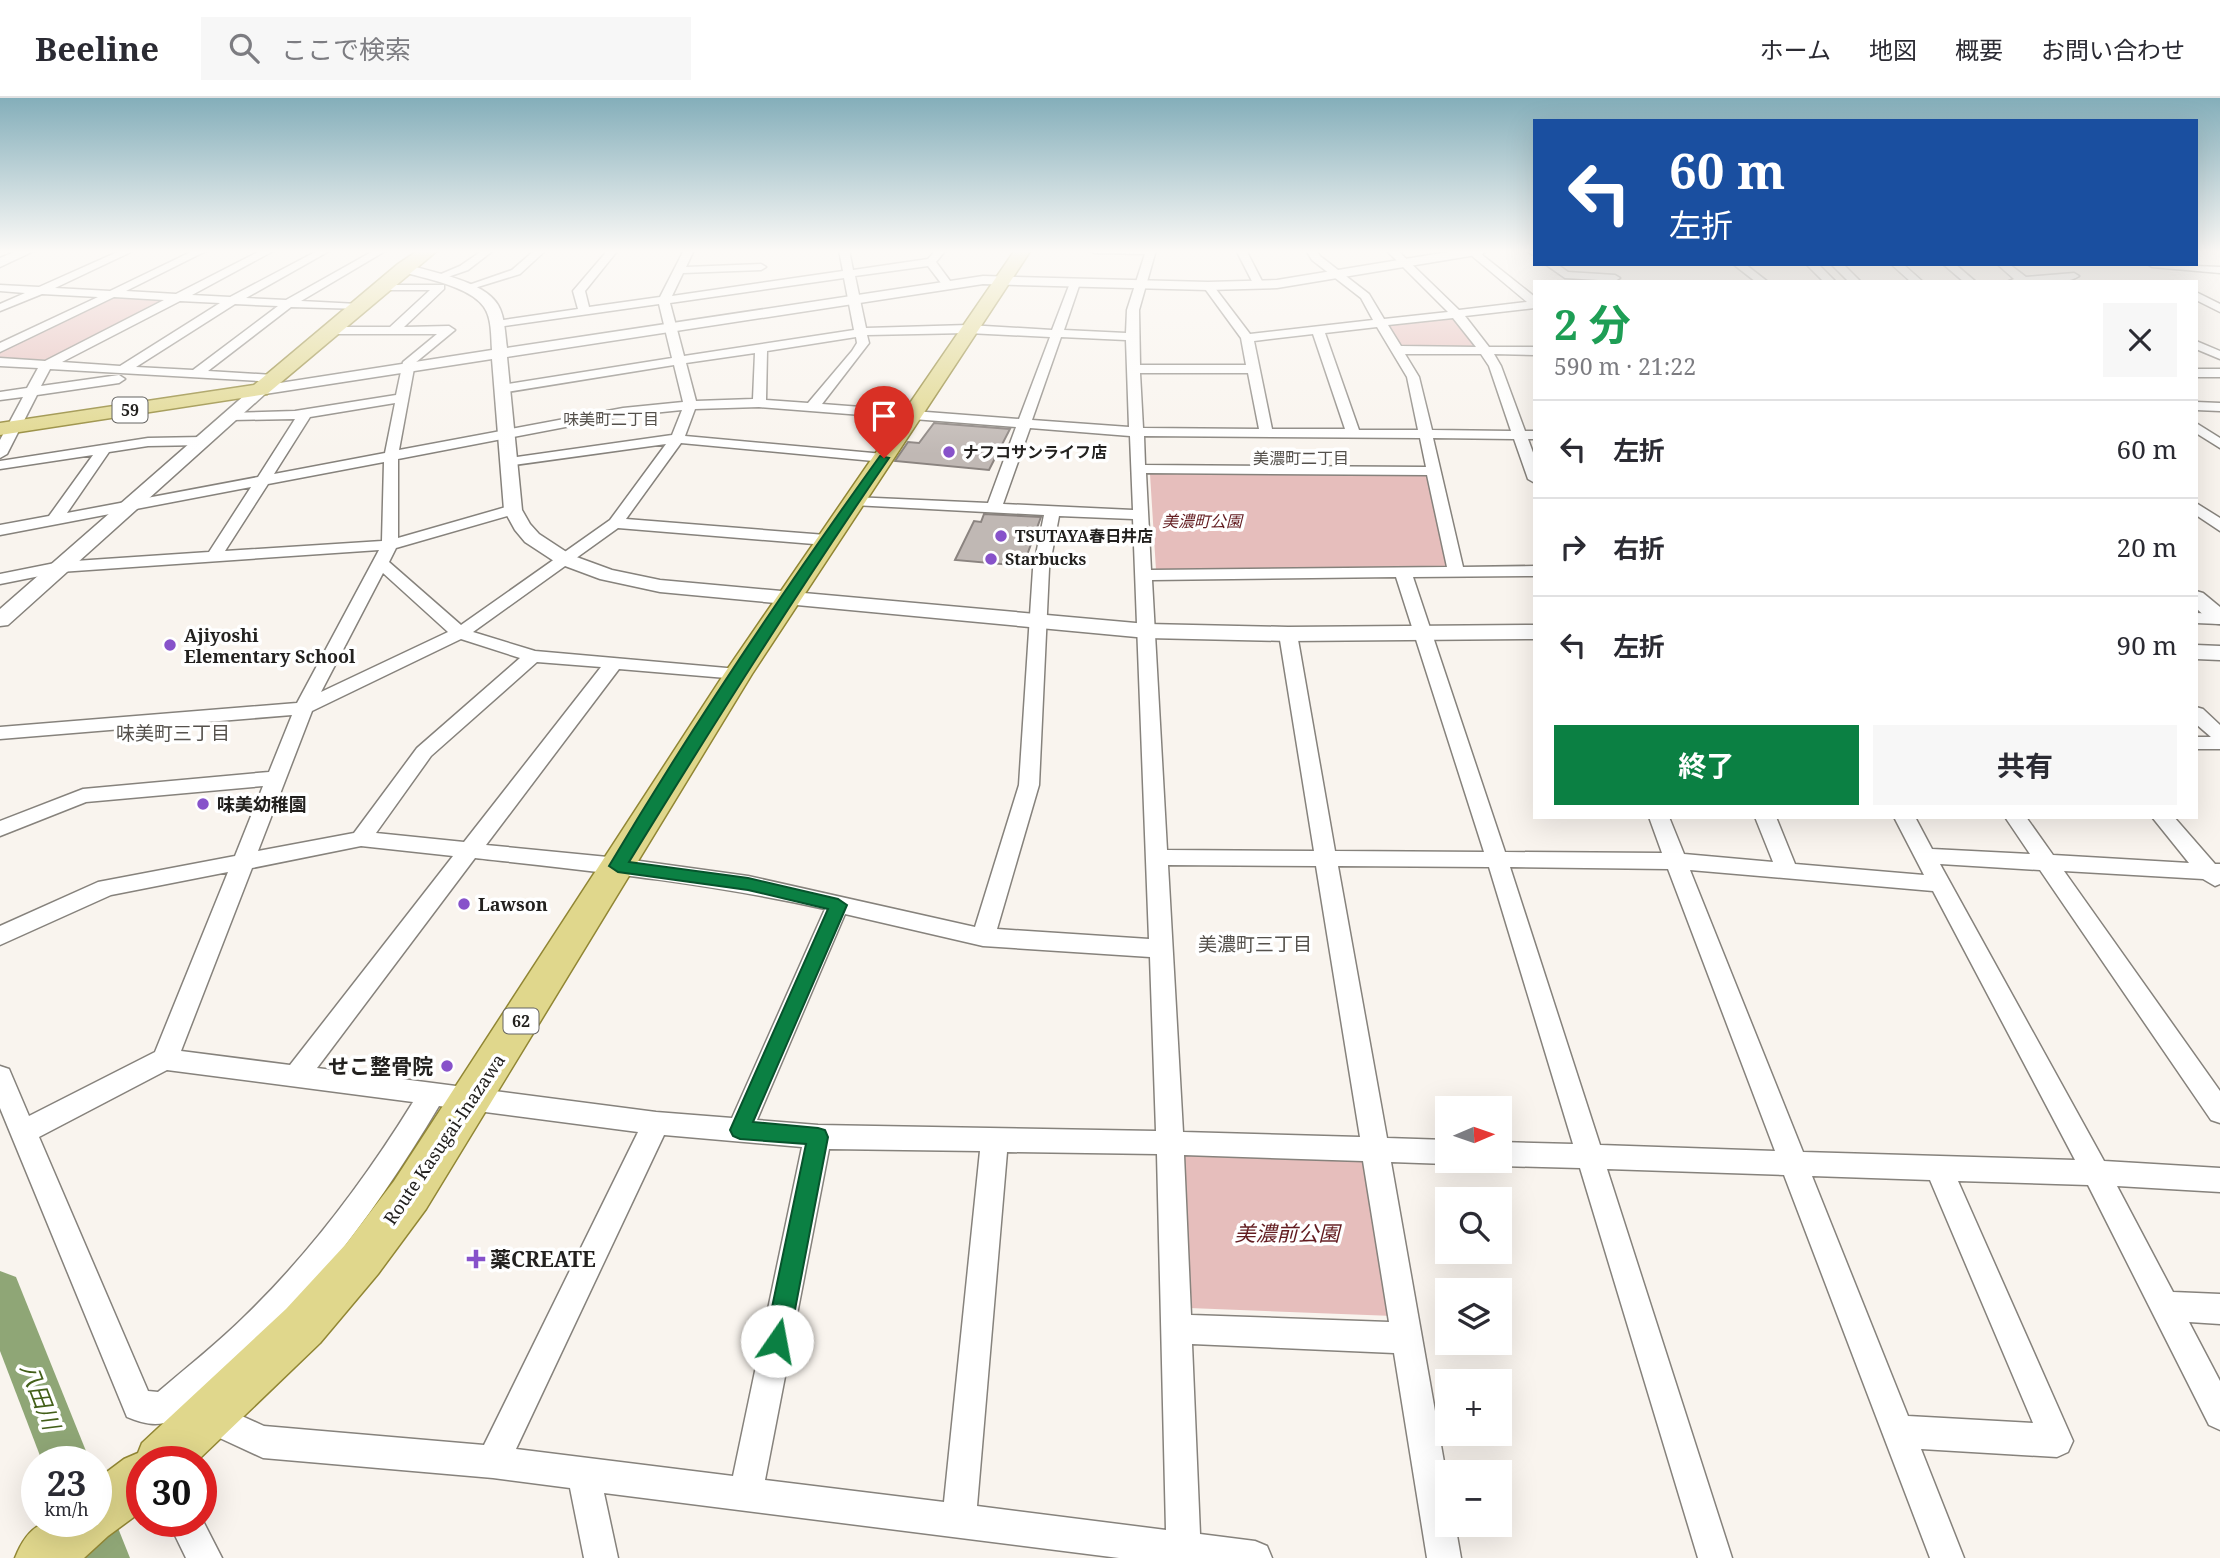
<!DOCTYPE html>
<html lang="ja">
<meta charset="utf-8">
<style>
:root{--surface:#fff;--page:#f7f7f7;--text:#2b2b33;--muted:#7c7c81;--line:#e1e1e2;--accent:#0b8043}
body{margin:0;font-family:"Noto Serif","Noto Sans JP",serif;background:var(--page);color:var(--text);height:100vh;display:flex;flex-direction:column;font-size:26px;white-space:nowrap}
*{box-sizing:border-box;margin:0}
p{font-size:23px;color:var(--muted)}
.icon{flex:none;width:38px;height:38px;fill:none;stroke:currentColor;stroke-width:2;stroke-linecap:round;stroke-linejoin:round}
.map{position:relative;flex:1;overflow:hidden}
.side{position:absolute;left:1533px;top:182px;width:665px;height:539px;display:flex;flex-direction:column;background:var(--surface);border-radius:0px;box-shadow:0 7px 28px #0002}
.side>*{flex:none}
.top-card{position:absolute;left:1533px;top:21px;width:665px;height:147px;border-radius:0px;box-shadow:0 7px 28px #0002;background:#1a4fa0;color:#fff;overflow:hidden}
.needle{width:46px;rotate:88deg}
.tools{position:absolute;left:1435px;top:998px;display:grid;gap:14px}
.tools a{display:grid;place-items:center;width:77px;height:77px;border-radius:0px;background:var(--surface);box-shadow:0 7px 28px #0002;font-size:35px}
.speed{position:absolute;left:21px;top:1348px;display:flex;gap:14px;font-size:35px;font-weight:700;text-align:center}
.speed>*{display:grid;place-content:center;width:91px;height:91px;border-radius:50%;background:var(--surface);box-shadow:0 7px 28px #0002;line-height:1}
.speed small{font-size:18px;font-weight:400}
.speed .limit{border:10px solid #d22;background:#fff;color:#111}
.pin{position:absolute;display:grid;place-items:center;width:60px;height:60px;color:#fff;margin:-72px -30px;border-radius:50% 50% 50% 0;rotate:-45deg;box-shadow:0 0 7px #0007}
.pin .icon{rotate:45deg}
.me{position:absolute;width:77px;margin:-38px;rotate:12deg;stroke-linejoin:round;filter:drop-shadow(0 0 5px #0008)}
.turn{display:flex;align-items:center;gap:24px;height:147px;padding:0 21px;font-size:32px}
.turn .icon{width:91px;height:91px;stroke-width:2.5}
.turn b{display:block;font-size:49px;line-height:60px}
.round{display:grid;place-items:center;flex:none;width:74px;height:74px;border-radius:0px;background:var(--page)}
.head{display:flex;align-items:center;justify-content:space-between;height:119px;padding:0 21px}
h1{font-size:42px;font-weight:700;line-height:52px;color:#1e9e55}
.action{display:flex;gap:14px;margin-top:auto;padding:14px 21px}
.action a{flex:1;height:80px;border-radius:0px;background:var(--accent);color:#fff;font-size:28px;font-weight:700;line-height:80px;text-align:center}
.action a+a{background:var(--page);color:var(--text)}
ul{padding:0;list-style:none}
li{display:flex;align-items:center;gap:21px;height:98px;padding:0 21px;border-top:2px solid var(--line)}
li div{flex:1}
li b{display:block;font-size:26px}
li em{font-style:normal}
header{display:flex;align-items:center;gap:42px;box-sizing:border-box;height:98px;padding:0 35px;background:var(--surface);border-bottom:2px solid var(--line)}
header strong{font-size:33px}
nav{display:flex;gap:38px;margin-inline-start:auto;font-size:24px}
.search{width:490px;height:63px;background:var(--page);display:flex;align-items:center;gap:18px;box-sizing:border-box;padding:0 24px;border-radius:0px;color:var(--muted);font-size:26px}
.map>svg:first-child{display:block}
.green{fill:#e6bebc}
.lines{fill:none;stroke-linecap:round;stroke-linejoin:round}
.river{fill:#8fa676;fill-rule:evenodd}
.building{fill:#c0b8b4;stroke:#8b8480;stroke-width:2}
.minor-casing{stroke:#86827c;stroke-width:3}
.tertiary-casing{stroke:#86827c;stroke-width:3}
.primary-casing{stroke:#918634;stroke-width:3}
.minor{fill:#fff;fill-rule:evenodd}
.tertiary{fill:#fff;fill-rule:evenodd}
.primary{fill:#e0d78c;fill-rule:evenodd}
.route{fill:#0b8043;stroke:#07532c;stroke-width:2}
.poi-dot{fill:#8752ca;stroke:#fff;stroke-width:2.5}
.labels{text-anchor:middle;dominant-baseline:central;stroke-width:7;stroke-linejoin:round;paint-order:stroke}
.shield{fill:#fff;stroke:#656462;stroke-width:2}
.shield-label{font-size:16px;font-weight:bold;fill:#23211f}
.far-neighbourhood-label{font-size:16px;fill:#55514c;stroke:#fff}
.far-poi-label{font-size:16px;font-weight:bold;fill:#23211f;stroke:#fff;text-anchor:start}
.far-park-label{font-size:16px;font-style:italic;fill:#621b1f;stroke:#fff}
.poi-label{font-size:18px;font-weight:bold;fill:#23211f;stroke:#fff;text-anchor:start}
.street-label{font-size:18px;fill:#23211f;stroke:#fff}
.neighbourhood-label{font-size:19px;fill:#55514c;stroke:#fff}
.near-poi-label{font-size:21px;font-weight:bold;fill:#23211f;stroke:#fff;text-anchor:end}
.near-park-label{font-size:21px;font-style:italic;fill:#621b1f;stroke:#fff}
.near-water-label{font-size:23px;font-style:italic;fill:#435f19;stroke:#fff}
</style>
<header>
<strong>Beeline</strong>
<div class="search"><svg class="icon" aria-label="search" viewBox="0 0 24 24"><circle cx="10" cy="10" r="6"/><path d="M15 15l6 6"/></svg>ここで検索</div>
<nav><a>ホーム</a><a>地図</a><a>概要</a><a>お問い合わせ</a></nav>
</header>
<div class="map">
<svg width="2220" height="1460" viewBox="0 0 2220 1460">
<rect width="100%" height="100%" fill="#f9f4ee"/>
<g class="green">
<path d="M112,198L166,201L47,262L0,261V252Z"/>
<path d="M1452,219L1478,249H1399L1387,228Z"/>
<path d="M1153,374L1423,376L1428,377L1448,469L1160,474L1156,472L1150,376Z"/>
<path d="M1181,1052L1368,1059L1393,1218L1189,1210Z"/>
</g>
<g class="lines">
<g class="river">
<path d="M0,1173L16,1179L90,1363H42L0,1253Z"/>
<path d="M96,1400L108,1405L130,1460H78L65,1423H96Z"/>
</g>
</g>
<g class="building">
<path d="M934,325L1010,331L989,372L895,363L908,344L919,345Z"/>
<path d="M984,416L1041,419L1023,468L955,462L974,423L981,424Z"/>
</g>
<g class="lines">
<g class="minor-casing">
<g id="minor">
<path d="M122,152H135L55,190L110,193L195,152H208L126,193L176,196L262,152H275L192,197L230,199L319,152H331L246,200L286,202L375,152H387L301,203L358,206L362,207V211L291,209L208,273L273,277L277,278V284L50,271L41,288L119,277L125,281L119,285L37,297L7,356L0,360V342L23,299L0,302V294L27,290L38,270L0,268V260L45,263L164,202L114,199L0,254V245L98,199L42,196L0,213V206L25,195L0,193V187L39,189ZM180,203L220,205L120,268L62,264ZM235,206L278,208L193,272L136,269Z"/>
<path d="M483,152H494L468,172L439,182L434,179L460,168Z"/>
<path d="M535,152H546L520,176L468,192L463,189L512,172Z"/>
<path d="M608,152H618L585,193L589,209L660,199L684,152H694L686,169L761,166L766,169L761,172L683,175L672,198L843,173L839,152H849L853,172L928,161L936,152H946L936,164L953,187L952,189H944L928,168L855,178L866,230L968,227L1052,232L1070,185L1075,182L1080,185L1064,232L1126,235L1127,212L1145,156L1094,155L1089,152H1156L1139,212L1140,267H1246L1241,240L1203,188L1208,185L1212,186L1250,236L1373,222L1361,200L1312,162L1306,152H1316L1320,158L1369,196L1384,221L1448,214L1386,152H1397L1459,212L1527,204L1465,152H1476L1535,199V210L1465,218L1489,249H1535V257L1494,256L1501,268L1525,333H1535V341H1528L1535,360V385L1528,381L1514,341L1433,340L1463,469L1535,468V478L1413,479L1505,754L1662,755L1649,719H1669L1684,756L1773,764L1755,719H1776L1795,766L1924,777L1894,719H1915L1932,751L2030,756L2005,719H2026L2053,757L2189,765L2152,719H2174L2215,766H2220V786L2215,788L2203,781L2064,773L2220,993V1025L2211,1022L2040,772L1940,766L2104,1063L2220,1070V1094L2117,1088L2173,1194L2220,1196V1226L2189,1224L2220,1283V1332L2209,1327L2088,1087L1958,1083L2073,1343L2068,1354L2057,1359L1921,1351L1964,1460H1930L1784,1077L1607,1071L1732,1460H1698L1580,1070L1500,1068L1489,1062H1500V1044L1573,1046L1489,769L1338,768L1387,1040L1447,1042V1062H1457L1447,1066L1391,1064L1447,1381V1426H1455L1461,1460H1427L1394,1255L1192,1246L1200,1436L1255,1443L1267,1448L1272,1460H1119L604,1395L618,1460H584L570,1390L493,1380L263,1360L211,1336L201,1326L196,1315L201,1304L212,1299L223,1304L233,1314L264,1328L484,1347L638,1034L439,1008C391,1089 335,1167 270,1236C240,1267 206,1293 174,1322C158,1329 143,1326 127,1319L0,1010V968L9,971L29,1018L155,954L228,774L111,797L0,847V828L98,784L235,758L263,688L86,704L0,738V723L83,691L269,674L292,617L0,641V629L297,605L379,452L60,474L0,486V476L60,464L209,454L251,389L0,437V427L49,418L93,357L0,371V363L148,340L203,339L210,343L203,347L148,348L109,354L67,415L258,379L295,321L231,322L224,318L226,315L295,313L396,297L403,264L437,236H325L323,233L329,229H390L430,192H377V188L381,187H444V191L404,229L449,228L455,232L415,265L399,352L623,310L683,304L674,267L501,295L495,291L501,287L672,260L659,206L497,229L491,226L497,223L578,211L573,193ZM844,180L854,232L684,258L670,205ZM1453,220L1476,249L1401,248L1388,227ZM1377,229L1407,279L1418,332H1359L1325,235ZM968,235L1050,239L1019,321L822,306L869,245L867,237ZM1313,236L1345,331H1272L1254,243ZM856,239L857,245L852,253L808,305L766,302L767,253ZM1061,239L1126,242L1129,329L1032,322ZM755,255L753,301L696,303L686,265ZM1405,256H1481L1489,268L1511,333L1432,332L1419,279ZM1140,275H1248L1259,331L1143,330ZM395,305L385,355L274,376L310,319ZM759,309L1016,329L988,405L853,399L846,403L853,407L1044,417L1033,471L1019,687L975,829L748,778L618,760L486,747L619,571L738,581L747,576L738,571L535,553L473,534L618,430L826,447L834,442L826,437L626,421L681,345L884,364L891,360L884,356L685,338L695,311ZM682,312L672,337L502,361V367L507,368L666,346L610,422L461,527L389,464L396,450L518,415L521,412L513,407L398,440V361L623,318ZM1030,330L1130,338L1133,412L1003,406ZM1144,338L1420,340L1426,369L1145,367ZM384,364L382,443L225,453L268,386ZM1146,375L1427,377L1447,469L1151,472ZM1059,418L1133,421L1149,841L997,831L1039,687L1049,471ZM383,475L448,534L321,594ZM1396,479L1484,754L1335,753L1297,536L1288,531L1279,536L1314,753L1167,752L1152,482ZM461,541L520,560L417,650L354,735L258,753L312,613ZM537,564L601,569L464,744L376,735L431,658ZM361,748L453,758L290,967L181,953L252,770ZM475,760C593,773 709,785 825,811L732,1020L656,1014L317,970ZM1168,767L1316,768L1360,1039L1183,1034ZM1510,769L1668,771L1775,1053L1600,1047ZM1690,772L1933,793L2075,1062L1803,1054ZM845,816L983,848L1150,859L1156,1033L818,1027L757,1022ZM167,972L413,1004C366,1080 310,1155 246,1217C218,1245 187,1269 158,1294L148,1293L39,1039ZM664,1037L802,1049L733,1378L516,1351ZM829,1051L980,1053L944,1404L765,1382ZM1007,1054L1157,1056L1166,1432L977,1408ZM1184,1057L1363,1063L1389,1224L1191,1217ZM1812,1078L1930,1082L2033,1325L1908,1318Z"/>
<path d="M1236,152H1246L1264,187L1263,189H1255Z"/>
<path d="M1525,152H1535V158Z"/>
<path d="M1545,166H1557L1568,174L1615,177L1620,180L1615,183L1565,180Z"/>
<path d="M1733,166H1745L1768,184H1756Z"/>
<path d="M1806,166H1818L1836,184H1824Z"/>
<path d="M1831,166H1843L1861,184H1849Z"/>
<path d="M1891,166H1903L1923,184H1911Z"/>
<path d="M1943,166H1955L1976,184H1964Z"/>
<path d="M1997,166H2009L2026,179L2074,175L2079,178C2065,188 2025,184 2007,184L2014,181Z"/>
<path d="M2147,166L2220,169V175L2152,169Z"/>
<path d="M2196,194L2220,206V214L2196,202Z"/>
<path d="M2196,243L2220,253V261L2196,251Z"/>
<rect x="2196" y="271" width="24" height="8"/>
<path d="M2196,304L2220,305V313L2196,312Z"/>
<path d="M2196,325L2220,340V350L2196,335Z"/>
<path d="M2196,405L2220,420V433L2196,417Z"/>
<path d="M2196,515L2220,516V526L2196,525Z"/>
<path d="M2196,609L2203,611L2220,627V651H2196V639H2211L2196,626Z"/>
<path d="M201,1419L222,1460H186L168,1423H201Z"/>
</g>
</g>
<g class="tertiary-casing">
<g id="tertiary">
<path d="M19,152H36L0,169V160Z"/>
<path d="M1460,152H1488L1482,156L1277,190L1208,192L983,186L507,259L522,412L530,426L539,436L571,457L612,472L660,482L1147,526L1288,529L1535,527V541L1288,543L1147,540L660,494L600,481L557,465L525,444L515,432L504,412L492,261L265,296L8,527L0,528V511L254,289L492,252C491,239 492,220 484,209C470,188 423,180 399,173V167H409C434,175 484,183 498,207C505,219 505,236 507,250L983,178L1208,184L1277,182Z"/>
<path d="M2196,493L2203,495L2220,509V526L2212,525L2196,510Z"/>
<path d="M2196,547L2220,548V562L2196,561Z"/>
</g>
</g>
<g class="primary-casing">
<g id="primary">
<path d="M419,152H438L267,296L0,337V325L254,287L398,166Z"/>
<path d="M1015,152H1031L752,576L426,1111L378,1176L320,1245L197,1363H142V1413L108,1438L84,1460H15C33,1415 54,1423 96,1423V1382L124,1361L138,1355L142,1345L286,1211L346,1146L394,1083L724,576Z"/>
</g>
</g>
<use href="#minor" class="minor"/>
<use href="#tertiary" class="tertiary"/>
<use href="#primary" class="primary"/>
</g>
<linearGradient id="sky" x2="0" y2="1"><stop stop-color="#84aeba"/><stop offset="0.43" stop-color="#fcfaf7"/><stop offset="1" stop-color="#fcfaf7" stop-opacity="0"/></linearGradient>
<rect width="2220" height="356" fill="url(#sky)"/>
<path class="route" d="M880,358L889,360C798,492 713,627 629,764L748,780L838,801L847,807L753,1024L818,1030L825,1032L828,1039L789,1243L785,1251L777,1254L769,1251L765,1243L806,1046L740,1041L733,1038L730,1032L828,811L748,792L618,774L609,768C693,627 785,490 880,358Z"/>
<g class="poi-dot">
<circle cx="949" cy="354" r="7"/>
<circle cx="1001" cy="438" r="7"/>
<circle cx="991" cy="461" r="7"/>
<circle cx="170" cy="547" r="7"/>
<circle cx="203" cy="706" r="7"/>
<circle cx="464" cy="806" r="7"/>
<circle cx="447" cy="968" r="7"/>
<path d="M472.5 1150.5h7v7h7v7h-7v7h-7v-7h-7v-7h7z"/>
</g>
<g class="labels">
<g class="shield">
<rect x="112.5" y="299.5" width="35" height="25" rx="5"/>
<rect x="503.5" y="910.5" width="35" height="25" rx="5"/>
</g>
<g class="shield-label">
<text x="130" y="312">59</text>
<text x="521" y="923">62</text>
</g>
<g class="far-neighbourhood-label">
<text x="611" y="321">味美町二丁目</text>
<text x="1301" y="360">美濃町二丁目</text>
</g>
<g class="far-poi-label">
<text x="963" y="354">ナフコサンライフ店</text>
<text x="1015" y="438">TSUTAYA春日井店</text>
<text x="1005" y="461">Starbucks</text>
</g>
<g class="far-park-label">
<text x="1202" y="423">美濃町公園</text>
</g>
<g class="poi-label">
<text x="184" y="537">Ajiyoshi<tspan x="184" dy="21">Elementary School</tspan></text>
<text x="217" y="706">味美幼稚園</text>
<text x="478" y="806">Lawson</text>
</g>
<g class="street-label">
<text transform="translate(444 1041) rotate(-56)">Route Kasugai-Inazawa</text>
</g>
<g class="neighbourhood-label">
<text x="173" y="635">味美町三丁目</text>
<text x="1255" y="846">美濃町三丁目</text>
</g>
<g class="near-poi-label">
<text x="433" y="968">せこ整骨院</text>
<text x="490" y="1161" text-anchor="start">薬CREATE</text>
</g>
<g class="near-park-label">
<text x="1287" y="1135">美濃前公園</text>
</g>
<g class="near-water-label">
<text transform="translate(41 1298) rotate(69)">八田川</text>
</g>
</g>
</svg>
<div class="tools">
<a><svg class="needle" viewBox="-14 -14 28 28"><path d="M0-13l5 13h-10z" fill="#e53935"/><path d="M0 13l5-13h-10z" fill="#7c7c81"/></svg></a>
<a><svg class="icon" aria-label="search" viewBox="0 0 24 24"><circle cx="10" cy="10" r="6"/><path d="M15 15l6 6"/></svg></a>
<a><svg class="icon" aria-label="layers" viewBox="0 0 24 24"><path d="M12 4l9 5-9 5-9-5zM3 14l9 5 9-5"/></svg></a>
<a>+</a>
<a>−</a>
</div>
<div class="speed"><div>23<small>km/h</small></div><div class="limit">30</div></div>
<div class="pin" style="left:884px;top:360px;background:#d93025"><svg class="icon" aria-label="arrive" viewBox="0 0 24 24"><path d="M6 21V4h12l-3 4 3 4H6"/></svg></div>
<svg class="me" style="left:777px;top:1243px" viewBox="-20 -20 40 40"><circle r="19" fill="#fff"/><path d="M0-13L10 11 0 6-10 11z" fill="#0b8043"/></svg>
<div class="top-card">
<div class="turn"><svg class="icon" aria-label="left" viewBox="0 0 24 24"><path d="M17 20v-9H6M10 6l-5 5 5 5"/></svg><div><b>60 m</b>左折</div></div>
</div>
<section class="side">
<div class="head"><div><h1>2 分</h1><p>590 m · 21:22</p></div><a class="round"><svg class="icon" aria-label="close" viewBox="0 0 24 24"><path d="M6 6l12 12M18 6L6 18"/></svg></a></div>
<ul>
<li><svg class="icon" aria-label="left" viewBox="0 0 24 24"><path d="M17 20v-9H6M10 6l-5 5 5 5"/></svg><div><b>左折</b></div><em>60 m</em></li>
<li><svg class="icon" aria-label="right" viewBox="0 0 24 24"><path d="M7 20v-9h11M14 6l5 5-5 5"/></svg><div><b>右折</b></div><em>20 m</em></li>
<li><svg class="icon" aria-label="left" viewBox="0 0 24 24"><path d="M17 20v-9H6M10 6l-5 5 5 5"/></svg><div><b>左折</b></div><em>90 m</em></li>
</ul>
<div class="action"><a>終了</a><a>共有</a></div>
</section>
</div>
